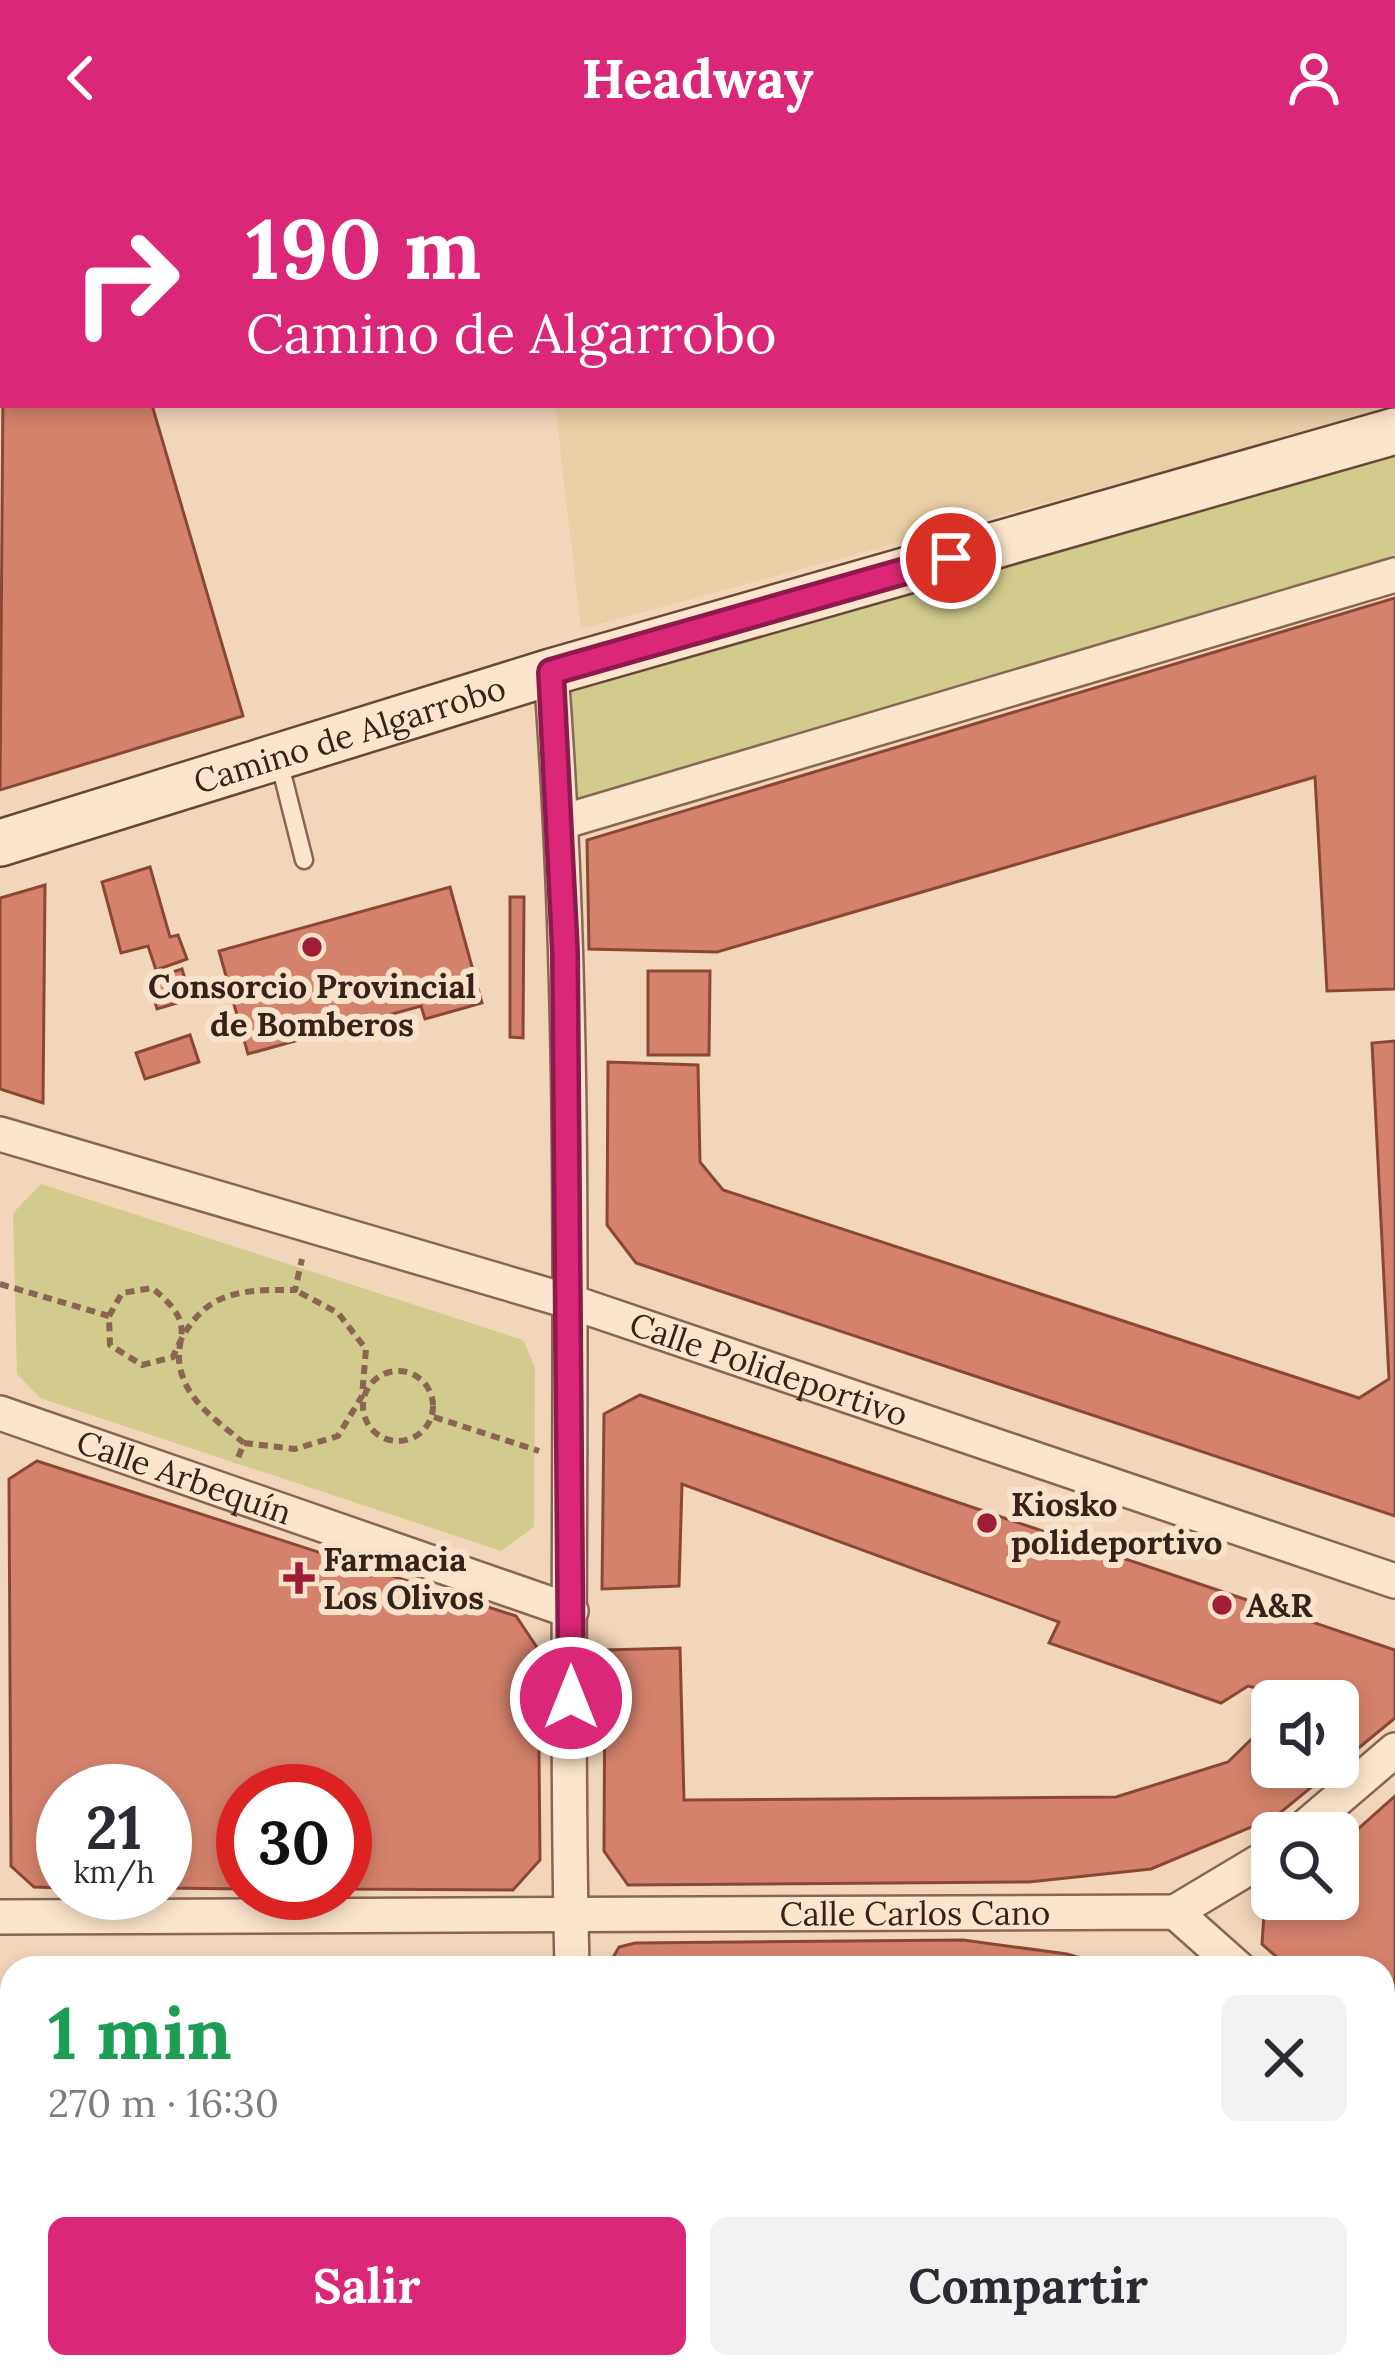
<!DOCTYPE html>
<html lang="es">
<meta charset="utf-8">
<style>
:root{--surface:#fff;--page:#f2f2f3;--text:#2b2b33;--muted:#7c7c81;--accent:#db2777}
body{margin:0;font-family:Lora,serif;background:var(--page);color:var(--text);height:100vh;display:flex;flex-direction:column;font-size:45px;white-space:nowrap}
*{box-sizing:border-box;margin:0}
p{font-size:39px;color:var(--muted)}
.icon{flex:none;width:66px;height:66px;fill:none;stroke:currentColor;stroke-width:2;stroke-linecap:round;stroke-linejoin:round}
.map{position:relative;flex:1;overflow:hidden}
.side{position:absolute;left:0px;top:1800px;width:1395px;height:423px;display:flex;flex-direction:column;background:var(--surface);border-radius:36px 36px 0 0;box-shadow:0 6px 18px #0003}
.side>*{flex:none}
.banner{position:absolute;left:0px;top:0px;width:1395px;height:252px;box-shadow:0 6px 18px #0003;background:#db2777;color:#fff;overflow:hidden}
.buttons{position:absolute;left:1251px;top:1524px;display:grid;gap:24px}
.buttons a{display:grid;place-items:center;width:108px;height:108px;border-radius:18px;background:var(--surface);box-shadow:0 6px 18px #0003;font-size:60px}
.speed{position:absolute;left:36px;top:1608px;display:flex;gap:24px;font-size:60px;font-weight:700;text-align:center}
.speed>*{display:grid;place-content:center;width:156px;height:156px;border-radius:50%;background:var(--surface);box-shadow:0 6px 18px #0003;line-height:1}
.speed small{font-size:30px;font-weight:400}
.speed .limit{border:18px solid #d22;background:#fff;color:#111}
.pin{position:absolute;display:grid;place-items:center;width:102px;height:102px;color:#fff;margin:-51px;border:6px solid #fff;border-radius:50%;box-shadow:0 3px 12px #0007}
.me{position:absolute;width:132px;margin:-66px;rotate:0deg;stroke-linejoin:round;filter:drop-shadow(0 0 9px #0008)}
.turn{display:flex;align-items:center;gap:42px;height:252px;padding:0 48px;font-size:54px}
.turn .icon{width:156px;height:156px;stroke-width:2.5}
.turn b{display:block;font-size:84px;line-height:102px}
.round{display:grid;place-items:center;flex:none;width:126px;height:126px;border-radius:18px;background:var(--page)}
.head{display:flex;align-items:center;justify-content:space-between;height:204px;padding:0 48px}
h1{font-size:72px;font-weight:800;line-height:90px;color:#1e9e55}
.primary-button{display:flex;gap:24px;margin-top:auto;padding:24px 48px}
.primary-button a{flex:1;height:138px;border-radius:18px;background:var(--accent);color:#fff;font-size:48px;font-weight:800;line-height:138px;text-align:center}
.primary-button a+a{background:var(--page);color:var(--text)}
header{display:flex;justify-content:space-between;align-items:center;height:156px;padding:0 48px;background:var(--accent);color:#fff;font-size:54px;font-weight:800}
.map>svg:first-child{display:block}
.farmland{fill:#e8d0a6}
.green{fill:#d1cb8d}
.building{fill:#d4826b;stroke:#8b4736;stroke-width:3}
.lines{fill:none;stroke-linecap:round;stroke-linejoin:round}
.lane-casing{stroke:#8a6552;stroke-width:21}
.street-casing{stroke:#8a6552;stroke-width:38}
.secondary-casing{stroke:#6b4636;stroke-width:50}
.path{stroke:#8a6552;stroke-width:6;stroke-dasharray:9 6;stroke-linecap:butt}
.lane{stroke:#fce5cd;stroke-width:16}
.street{stroke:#fce5cd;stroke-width:33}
.secondary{stroke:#fce5cd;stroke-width:45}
.route-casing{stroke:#8e194d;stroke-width:30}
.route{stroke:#db2777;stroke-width:21}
.poi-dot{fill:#9f1d37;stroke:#f9e2ca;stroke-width:4.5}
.labels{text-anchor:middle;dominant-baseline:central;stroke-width:12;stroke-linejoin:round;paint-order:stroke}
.street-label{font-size:33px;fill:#372219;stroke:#f9e2ca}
.poi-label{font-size:33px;font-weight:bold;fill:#372219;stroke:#f9e2ca;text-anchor:start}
</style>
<header><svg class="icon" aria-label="back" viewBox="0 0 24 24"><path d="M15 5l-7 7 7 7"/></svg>Headway<svg class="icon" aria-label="person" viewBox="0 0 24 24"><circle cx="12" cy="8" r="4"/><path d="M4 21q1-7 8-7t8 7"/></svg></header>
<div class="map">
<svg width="1395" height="2221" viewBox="0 0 1395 2221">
<rect width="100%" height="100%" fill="#f2d6ba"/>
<path class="farmland" d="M0,0H1395V252L581,473L555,249H1392V3H3L0,230Z"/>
<g class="green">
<path d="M1395,281V410L570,654L568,531Z"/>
<path d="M41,1028L523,1184L535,1211L534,1371L501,1395L40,1242L17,1218L13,1057Z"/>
<rect x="227" y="2211" width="326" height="10"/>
</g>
<g class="building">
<path d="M3,231V249H152L243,560L0,634Z"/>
<path d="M1395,442V833L1327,835L1315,621L717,796L589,793L587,684Z"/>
<path d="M150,711L170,781L178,779L187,803L156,814L148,790L121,797L102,726Z"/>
<path d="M45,729L43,947L0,933V742Z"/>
<path d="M450,731L482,847L425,863L421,850L248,898L219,795Z"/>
<path d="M510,741H524L523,882L510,881Z"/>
<path d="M182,813L191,843L157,853L149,824Z"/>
<path d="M648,815H710L709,899H648Z"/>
<path d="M190,879L199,906L145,923L136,897Z"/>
<path d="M1395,885V1360L636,1107L607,1069L608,906L698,909L700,1006L723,1034L1359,1242L1389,1223L1372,887Z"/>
<path d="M640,1239L1395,1494V1562L1338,1609V1545H1290L1294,1541L1248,1530L1221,1547L1049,1487L1059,1466L682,1328L679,1430L602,1433L604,1258Z"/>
<path d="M37,1305L516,1460L538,1493L540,1704L513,1734L345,1733V1635H243V1733L165,1732V1635H63V1732L34,1731L11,1710L9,1323Z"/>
<path d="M680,1492L684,1644L1116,1641L1228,1606L1272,1563V1611H1336L1275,1661L1151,1713L1029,1726L628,1729L604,1695L605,1494Z"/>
<path d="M1395,1640V1907L1383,1896V1812H1289L1262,1788L1264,1758L1280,1743H1338V1691Z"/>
<path d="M963,1784L1067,1798L1115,1812H607L619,1791L635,1787Z"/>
<path d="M1383,1979L1395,1989V2111L1383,2120Z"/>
<path d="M1389,2191L1395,2221H1367L1362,2213L1383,2211V2196Z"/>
<path d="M702,2211H904L940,2221H700Z"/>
<path d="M996,2211H1129L1126,2221H1030Z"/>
<path d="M1129,2211H1269L1255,2221H1126Z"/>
</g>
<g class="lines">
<g class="lane-casing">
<path id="lane" d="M279,605L304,704"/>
</g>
<g class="street-casing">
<g id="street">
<path d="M551,516C584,947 562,1380 572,1812"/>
<path d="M562,666L1395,419"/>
<path id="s1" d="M0,978L571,1146L1395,1425"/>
<path id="s2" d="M0,1257L571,1455"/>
<path d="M1298,1677L1395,1594"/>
<path d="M1175,1756L1272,1698"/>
<path id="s3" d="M0,1761L1175,1756L1238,1812"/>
<path d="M1383,1941L1395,1951"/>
<path d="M1383,2146L1395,2137"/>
<path d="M588,2211V2221"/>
<path d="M956,2211L993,2221"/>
<path d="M0,2212L6,2221"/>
<path d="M1285,2221L1298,2211"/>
</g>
</g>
<g class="secondary-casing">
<g id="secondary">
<path id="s4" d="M0,687L551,516L1395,275"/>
</g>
</g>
<g class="path">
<path d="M0,1128L109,1160L110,1189L142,1209L173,1201C199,1138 231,1133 295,1134L302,1103"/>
<path d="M109,1160L122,1137L152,1132C206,1175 166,1182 184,1224C194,1250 223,1270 244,1287L236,1307"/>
<circle cx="398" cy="1250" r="35"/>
<path d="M434,1261L539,1295"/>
<path d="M244,1287L295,1293L338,1280L362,1240L366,1193L338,1157L295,1134"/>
</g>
<use href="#lane" class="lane"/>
<use href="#street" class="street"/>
<use href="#secondary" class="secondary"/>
</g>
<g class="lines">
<g class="route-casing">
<path id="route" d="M571,1542L565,796L551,516L951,402"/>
</g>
<use href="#route" class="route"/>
</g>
<g class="poi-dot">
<circle cx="312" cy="791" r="12"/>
<circle cx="987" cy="1367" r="12"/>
<path d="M293 1404h12v12h12v12h-12v12h-12v-12h-12v-12h12z"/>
<circle cx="1222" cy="1449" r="12"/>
</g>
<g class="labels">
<g class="street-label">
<text stroke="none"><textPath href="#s4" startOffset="366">Camino de Algarrobo</textPath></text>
<text stroke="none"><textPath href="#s1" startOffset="804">Calle Polideportivo</textPath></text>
<text stroke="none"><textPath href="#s2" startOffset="195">Calle Arbequín</textPath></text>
<text stroke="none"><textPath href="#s3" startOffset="915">Calle Carlos Cano</textPath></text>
</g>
<g class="poi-label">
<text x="312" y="830" text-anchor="middle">Consorcio Provincial<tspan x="312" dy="38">de Bomberos</tspan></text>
<text x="1011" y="1348">Kiosko<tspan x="1011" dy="38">polideportivo</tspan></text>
<text x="323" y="1403">Farmacia<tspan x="323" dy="38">Los Olivos</tspan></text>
<text x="1246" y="1449">A&amp;R</text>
</g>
</g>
</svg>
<div class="buttons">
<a><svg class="icon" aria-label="sound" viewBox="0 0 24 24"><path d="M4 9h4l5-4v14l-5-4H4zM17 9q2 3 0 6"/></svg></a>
<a><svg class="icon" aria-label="search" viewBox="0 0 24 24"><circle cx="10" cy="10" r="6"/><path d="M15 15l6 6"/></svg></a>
</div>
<div class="speed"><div>21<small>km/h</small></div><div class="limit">30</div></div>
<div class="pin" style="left:951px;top:402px;background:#d93025"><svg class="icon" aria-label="arrive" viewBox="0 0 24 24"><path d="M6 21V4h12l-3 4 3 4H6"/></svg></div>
<svg class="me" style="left:571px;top:1542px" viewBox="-20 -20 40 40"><circle r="17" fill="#db2777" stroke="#fff" stroke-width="3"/><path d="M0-11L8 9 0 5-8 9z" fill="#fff"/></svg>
<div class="banner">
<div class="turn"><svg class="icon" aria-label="right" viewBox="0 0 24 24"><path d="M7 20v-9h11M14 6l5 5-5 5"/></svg><div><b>190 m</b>Camino de Algarrobo</div></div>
</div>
<section class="side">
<div class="head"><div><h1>1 min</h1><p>270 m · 16:30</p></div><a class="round"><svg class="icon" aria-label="close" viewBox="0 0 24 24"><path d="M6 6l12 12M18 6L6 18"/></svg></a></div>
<div class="primary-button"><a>Salir</a><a>Compartir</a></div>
</section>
</div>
